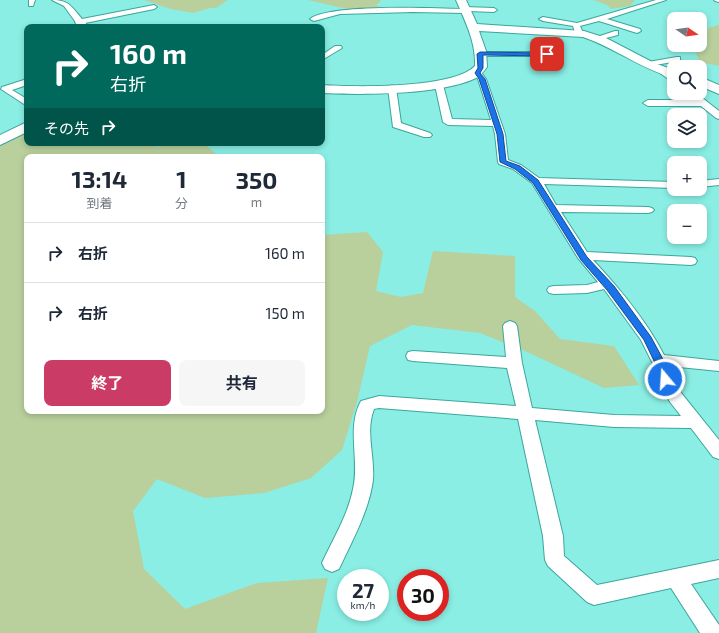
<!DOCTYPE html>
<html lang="ja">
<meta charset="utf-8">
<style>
:root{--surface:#fff;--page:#f6f6f7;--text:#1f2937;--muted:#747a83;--line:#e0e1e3;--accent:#ca3c66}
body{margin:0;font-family:"Exo 2","Noto Sans JP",sans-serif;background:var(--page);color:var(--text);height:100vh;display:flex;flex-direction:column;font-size:15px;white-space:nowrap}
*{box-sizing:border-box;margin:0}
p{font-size:13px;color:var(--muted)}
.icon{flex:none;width:22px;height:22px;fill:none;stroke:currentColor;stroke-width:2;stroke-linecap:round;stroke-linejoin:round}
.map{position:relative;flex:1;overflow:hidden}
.details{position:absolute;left:24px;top:154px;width:301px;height:260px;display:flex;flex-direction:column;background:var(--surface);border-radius:8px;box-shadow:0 2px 6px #0003}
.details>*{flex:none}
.guide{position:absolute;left:24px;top:24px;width:301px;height:122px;border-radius:8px;box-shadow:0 2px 6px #0003;background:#00695c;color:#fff;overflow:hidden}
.needle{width:26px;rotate:103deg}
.controls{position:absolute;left:667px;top:12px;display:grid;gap:8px}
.controls a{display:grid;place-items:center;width:40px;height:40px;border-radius:8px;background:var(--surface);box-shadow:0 2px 6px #0003;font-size:20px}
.speed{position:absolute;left:337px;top:569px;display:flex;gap:8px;font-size:20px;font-weight:700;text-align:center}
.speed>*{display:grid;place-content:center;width:52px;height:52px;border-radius:50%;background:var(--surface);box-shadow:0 2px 6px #0003;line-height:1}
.speed small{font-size:10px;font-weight:400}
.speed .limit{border:6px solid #d22;background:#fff;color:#111}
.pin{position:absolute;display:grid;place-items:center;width:34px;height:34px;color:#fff;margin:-17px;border-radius:8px;box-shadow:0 2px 6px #0006}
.me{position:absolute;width:44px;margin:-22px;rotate:342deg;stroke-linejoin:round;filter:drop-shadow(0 0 3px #0008)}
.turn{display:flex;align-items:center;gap:14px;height:84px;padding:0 20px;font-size:18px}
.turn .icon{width:52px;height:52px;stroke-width:2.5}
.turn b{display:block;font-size:28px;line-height:34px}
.then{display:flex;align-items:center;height:38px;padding:0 20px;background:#0003;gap:8px;font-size:15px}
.eta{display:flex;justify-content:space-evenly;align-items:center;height:68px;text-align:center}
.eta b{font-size:24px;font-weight:700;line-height:28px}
.cta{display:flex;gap:8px;margin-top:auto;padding:8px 20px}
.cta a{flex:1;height:46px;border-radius:8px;background:var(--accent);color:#fff;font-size:16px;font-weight:700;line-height:46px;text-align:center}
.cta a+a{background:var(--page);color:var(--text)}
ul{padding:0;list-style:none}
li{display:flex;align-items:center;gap:12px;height:60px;padding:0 20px;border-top:1px solid var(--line)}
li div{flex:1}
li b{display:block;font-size:15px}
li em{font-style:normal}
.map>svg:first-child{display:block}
.green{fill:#b9cf9c}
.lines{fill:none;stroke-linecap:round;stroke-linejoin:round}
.street-casing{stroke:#3ca69c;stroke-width:2}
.secondary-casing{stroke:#3ca69c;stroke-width:2}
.street{fill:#fff;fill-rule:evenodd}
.secondary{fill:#fff;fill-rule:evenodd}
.route{fill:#1a73e8;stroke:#114b97}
</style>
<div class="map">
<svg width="719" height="633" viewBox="0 0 719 633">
<rect width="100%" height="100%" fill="#8aeee4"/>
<g class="green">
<path d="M144,0H228L216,8H210L193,13L171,9Z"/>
<path d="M308,0H381L380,2L376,5L387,10L347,9Z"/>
<path d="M593,0H635L630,6L611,9L607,5Z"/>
<path d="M719,25V66L700,62L692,45H700V35L708,28Z"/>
<path d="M27,131V143H142L158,147L167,143H203L220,157H27V411H322V235L367,232L383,252L376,291L401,297L423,293L433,251L515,256V297L535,311L560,339L614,346L639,385L604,388L525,351L480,333L412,325L370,346L357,402L342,450L311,478L264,493L205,498L157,479L133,511L144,569L185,609L257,583L328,578L316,633H0V145Z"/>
</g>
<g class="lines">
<g class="street-casing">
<g id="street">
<path d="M29,0H35L33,6H29Z"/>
<path d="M52,0C69,0 72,7 82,19L154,5L157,7L154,9L80,24H77L64,6Z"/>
<path d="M656,0H666L607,19L640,29L641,31L637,33L599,21L580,26L583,33L579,35H576L573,26L543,21L539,19L543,17L577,23Z"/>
<path d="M714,0H719V2L715,1Z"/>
<path d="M464,7L494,8L497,10L494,12L468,11L465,13L413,12L340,14L314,21L310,19C329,4 433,8 461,9Z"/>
<path d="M615,31H618V35L598,40L594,38Z"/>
<path d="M335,46H341L342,48L322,60V55Z"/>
<path d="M477,52H547L551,54L547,56H480L476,54Z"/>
<path d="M677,57H680V61L648,66L644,64L648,62Z"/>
<path d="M663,68L674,76V83L660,73L659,71Z"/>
<path d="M477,70L480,71L486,79L505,134L508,160L521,165L539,178L674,182V188L544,184L556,205L648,207L652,208L654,210L652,212L648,213L561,212L587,252L691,257L695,258L697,261L695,264L691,265L593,260C620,289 646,320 664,355L719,361V371L669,366L673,379L682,394L719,440V459L713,457L691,428L614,427L535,420L563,536L564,556L597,585L719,560V578L691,584L719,625V633H700L671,588L594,605L587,602L548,566L545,560L543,536L518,419L379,408L374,409C365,432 375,456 373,480C369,511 352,541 339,569L332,572L325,569L322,563C333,539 348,515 353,489C360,460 346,428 361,401L379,396L516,406L507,368L413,361L408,360L406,356L408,352L413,351L506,357L503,326L505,323L510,321L515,323L517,326L522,363L532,408L614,415L681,416L670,402L657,379L653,364L641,340L604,289L587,293L554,294L549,293L547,290L549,287L554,286L587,285L598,282L578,258L532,183L513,169L499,164L498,162L495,134L493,126L448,125L443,122L435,85L439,82L443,85L452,119L491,120L478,79L473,73Z"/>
<path d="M27,79V85L12,90L27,99V106L1,89L2,87Z"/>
<path d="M392,85L396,88L401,123L430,133L432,135L430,137H424L393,127L388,88Z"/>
<path d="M687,93H696L719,111V119L716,118L701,106H648L643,103L648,100H694Z"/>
<path d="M719,179V185L700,187V181Z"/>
</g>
</g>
<g class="secondary-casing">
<g id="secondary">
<path d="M456,0H466L477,24L584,31L606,38L654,63L674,70V78C641,69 615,48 583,37L479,31L486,51L487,67C484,71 480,76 476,78C441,95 362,95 322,93V85C355,87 453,89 475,66C476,42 465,21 456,0Z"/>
<path d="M80,19L84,20L88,27H78L75,22Z"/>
<path d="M700,77L719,85V94L700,86Z"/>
<path d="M27,122V132L0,145V135Z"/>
</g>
</g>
<use href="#street" class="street"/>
<use href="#secondary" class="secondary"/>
</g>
<path class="route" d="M480,52L547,53L549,54L547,56L483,55V68L480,73L485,79L503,134L506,161L520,166L538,180L587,257L614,286L651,337L665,363L670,379L668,382H661L655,363L644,340L607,290L581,260L533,183L515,169L500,162L497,134L479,79L475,73L478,68L477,54Z"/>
</svg>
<div class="controls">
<a><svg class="needle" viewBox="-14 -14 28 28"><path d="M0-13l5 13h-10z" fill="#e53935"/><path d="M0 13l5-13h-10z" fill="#747a83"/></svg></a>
<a><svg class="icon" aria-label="search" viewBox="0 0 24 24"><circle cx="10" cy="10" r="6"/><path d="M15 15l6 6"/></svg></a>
<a><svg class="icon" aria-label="layers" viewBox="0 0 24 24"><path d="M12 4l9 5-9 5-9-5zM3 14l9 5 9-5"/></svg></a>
<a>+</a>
<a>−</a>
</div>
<div class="speed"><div>27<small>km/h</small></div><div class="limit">30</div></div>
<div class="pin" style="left:547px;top:54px;background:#d93025"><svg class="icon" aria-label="arrive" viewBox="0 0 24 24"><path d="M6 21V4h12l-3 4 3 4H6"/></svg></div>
<svg class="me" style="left:665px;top:379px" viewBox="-20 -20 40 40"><circle r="17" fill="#1a73e8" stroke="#fff" stroke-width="3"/><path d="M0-11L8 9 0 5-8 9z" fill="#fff"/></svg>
<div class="guide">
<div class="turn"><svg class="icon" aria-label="right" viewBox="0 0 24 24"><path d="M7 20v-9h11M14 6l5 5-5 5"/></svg><div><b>160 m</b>右折</div></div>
<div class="then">その先<svg class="icon" aria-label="right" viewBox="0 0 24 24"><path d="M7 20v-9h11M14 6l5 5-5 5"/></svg></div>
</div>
<section class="details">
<div class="eta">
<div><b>13:14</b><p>到着</p></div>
<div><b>1</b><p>分</p></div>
<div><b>350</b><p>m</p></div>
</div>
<ul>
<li><svg class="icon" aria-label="right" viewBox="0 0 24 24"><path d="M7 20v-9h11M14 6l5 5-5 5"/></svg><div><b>右折</b></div><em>160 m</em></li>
<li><svg class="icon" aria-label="right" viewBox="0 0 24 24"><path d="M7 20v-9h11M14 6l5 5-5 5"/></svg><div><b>右折</b></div><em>150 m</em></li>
</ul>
<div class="cta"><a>終了</a><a>共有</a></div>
</section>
</div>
